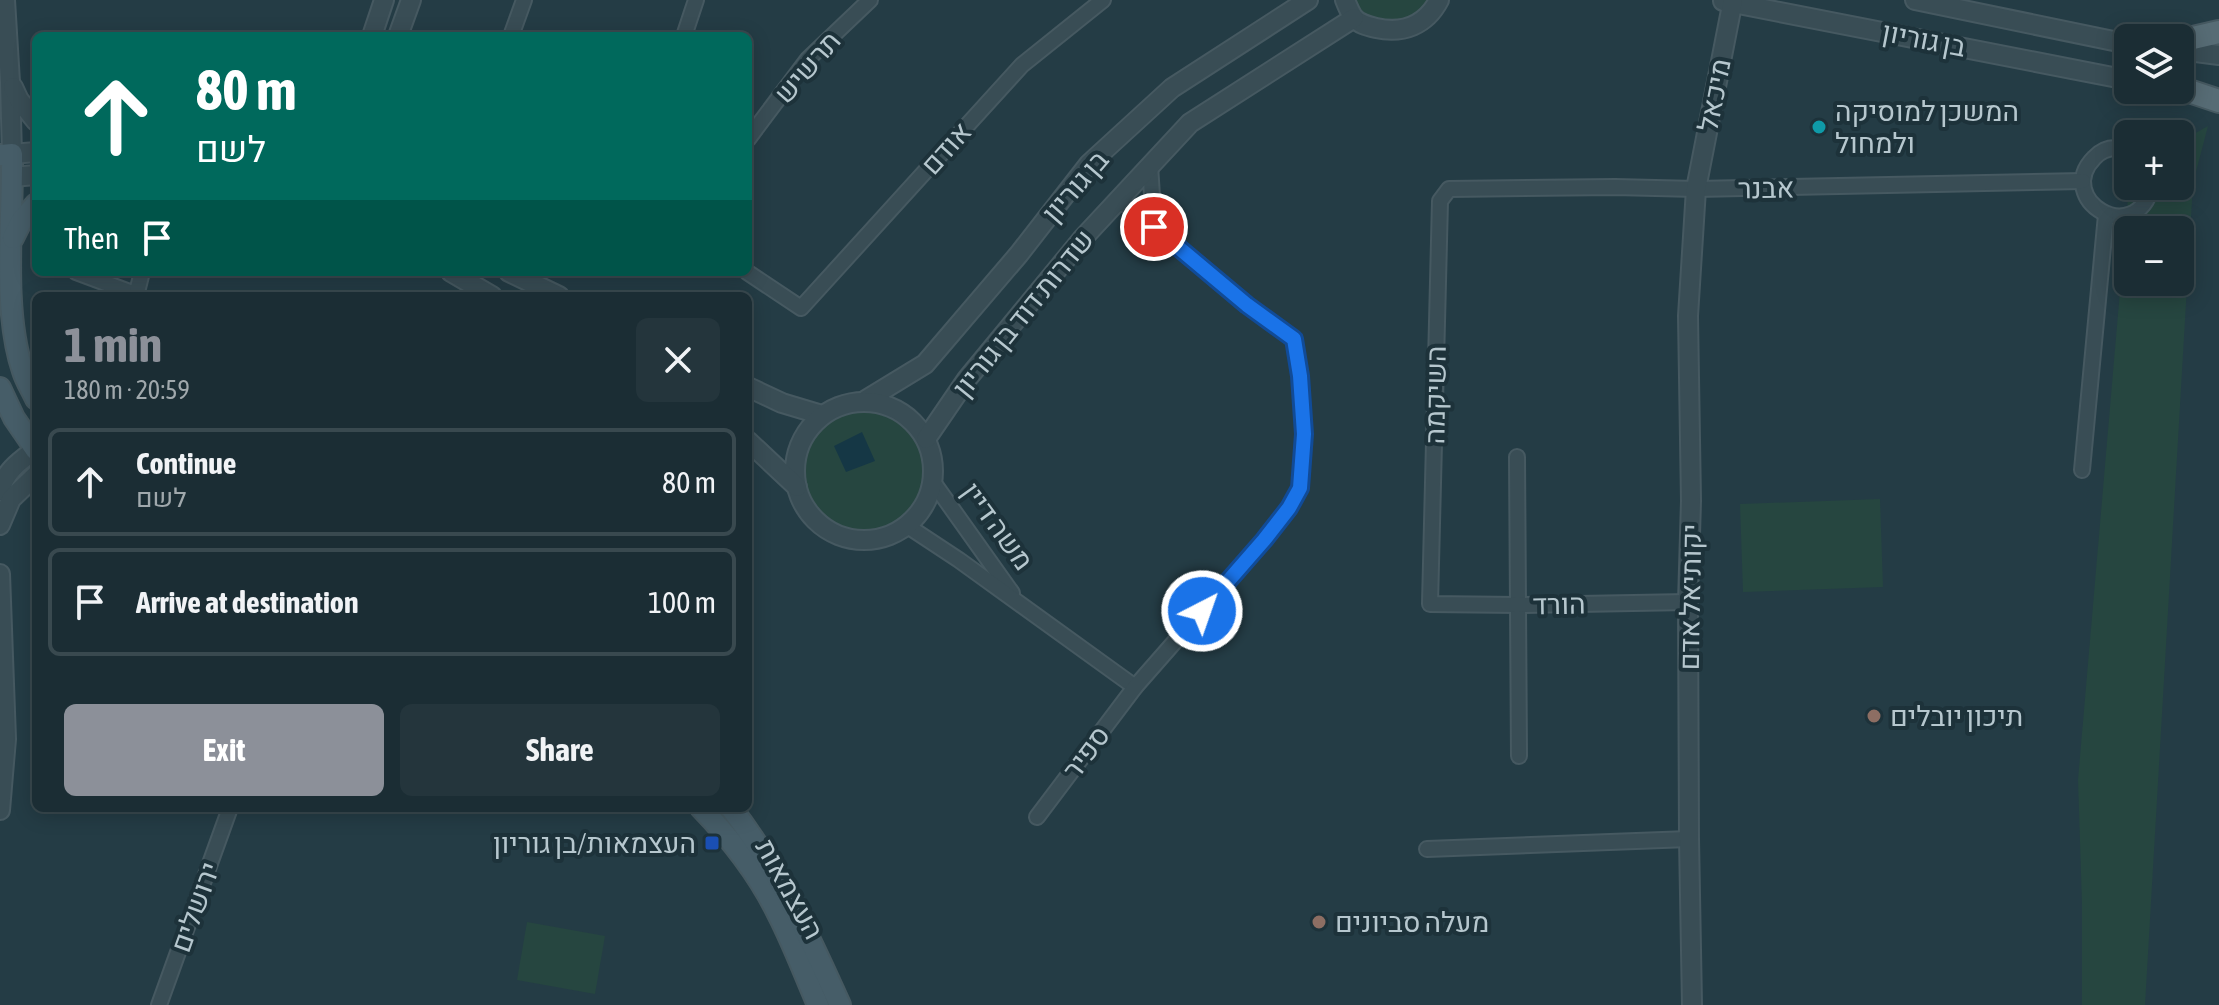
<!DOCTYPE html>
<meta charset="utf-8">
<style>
:root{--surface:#1b2d34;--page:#24353c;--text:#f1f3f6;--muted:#a0a8ac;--line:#39494f;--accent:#8c9099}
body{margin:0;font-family:"Asap Condensed",Heebo,sans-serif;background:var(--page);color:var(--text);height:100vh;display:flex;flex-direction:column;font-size:30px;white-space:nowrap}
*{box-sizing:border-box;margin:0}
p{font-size:26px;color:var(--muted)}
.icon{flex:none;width:44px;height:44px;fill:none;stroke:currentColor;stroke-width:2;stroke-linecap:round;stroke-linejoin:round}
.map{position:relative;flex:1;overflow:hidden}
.side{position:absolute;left:32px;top:292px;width:720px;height:520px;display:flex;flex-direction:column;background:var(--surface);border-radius:12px;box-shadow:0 4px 20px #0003,0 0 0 2px var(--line)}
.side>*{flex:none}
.banner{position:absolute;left:32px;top:32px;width:720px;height:244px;border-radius:12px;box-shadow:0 4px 20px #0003,0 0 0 2px var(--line);background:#00695c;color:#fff;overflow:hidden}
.buttons{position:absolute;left:2114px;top:24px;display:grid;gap:16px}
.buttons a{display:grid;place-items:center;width:80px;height:80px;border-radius:12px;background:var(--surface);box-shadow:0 4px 20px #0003,0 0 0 2px var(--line);font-size:40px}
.pin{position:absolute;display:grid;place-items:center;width:68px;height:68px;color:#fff;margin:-34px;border:4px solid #fff;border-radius:50%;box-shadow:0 2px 8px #0007}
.me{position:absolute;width:88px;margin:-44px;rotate:41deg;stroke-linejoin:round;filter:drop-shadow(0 0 6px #0008)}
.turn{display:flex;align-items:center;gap:28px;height:168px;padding:0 32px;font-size:36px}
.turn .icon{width:104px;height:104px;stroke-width:2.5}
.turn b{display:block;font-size:56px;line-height:68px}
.then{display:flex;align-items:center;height:76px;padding:0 32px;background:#0003;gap:16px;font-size:30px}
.round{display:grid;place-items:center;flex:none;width:84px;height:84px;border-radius:12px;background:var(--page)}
.overview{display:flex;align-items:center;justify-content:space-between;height:136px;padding:0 32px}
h1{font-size:48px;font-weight:700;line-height:60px;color:var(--accent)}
.cta{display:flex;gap:16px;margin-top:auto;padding:16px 32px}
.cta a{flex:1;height:92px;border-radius:12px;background:var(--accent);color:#fff;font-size:32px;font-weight:700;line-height:92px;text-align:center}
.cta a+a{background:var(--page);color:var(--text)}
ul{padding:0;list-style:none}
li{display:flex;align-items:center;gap:24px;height:108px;margin:0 16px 12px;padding:0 16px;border:4px solid var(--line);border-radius:12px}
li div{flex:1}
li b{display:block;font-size:30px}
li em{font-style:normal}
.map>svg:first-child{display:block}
.green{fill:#264640;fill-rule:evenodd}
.water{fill:#153745}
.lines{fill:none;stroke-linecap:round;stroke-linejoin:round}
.minor-casing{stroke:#465961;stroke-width:18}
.tertiary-casing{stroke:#465961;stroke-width:22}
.secondary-casing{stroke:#465961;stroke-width:24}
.primary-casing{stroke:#465961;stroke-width:26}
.minor{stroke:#394d55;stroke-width:14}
.tertiary{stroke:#394d55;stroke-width:18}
.secondary{stroke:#465d68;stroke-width:20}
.primary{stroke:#576c75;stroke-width:22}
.route-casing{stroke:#114b97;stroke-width:20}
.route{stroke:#1a73e8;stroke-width:14}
.culture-dot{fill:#0f9aa8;stroke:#1d323a;stroke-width:3}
.education-dot{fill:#8d6e63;stroke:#1d323a;stroke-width:3}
.transit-dot{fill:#1a4fb4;stroke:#1d323a;stroke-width:3}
.labels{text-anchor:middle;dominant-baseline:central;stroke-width:8;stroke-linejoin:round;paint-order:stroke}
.street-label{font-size:28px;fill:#b6c7ce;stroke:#1d323a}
.poi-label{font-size:28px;fill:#b6c7ce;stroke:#1d323a;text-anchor:start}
</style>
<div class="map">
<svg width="2219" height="1005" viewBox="0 0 2219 1005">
<rect width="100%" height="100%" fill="#243c45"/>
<g class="green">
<path d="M1348,0H1437L1418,22L1367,23Z"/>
<path d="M2208,126L2193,183L2145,1005H2082V904L2078,780L2129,186H2180V142ZM2128,230H2180V282H2128Z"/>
<circle cx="864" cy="471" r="66"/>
<path d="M1880,499L1883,587L1743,592L1740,504Z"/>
<path d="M527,922L605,936L595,994L517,980Z"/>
</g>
<path class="water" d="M862,432L875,461L846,472L834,446Z"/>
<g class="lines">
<g class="minor-casing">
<g id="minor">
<path d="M511,36L524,0"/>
<path d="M684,36L696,0"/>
<path d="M748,139L808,59L870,0"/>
<path d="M2128,150C2115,146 2103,148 2094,158C2054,199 2135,250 2152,186"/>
<path d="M1150,165L1154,227"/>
<path d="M76,272L135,294"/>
<path d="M747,272L801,308L1022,65L1103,0"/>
<path d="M136,296L142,272"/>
<path d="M1517,457L1519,756"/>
<path d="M2082,470L2106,215"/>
<path d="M933,482L1012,593"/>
<path d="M906,525L959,560L1135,687"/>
<path d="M1688,602L1518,605L1430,604L1440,201L1449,189L1615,187L1696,189L2083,181"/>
<path d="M1037,817L1135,687L1264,540L1289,508L1300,488L1304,434L1300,376L1294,339L1247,305L1154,227L1138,210L1116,201"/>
<path d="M1427,849L1689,839"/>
<path d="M159,1005L230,808"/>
</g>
</g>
<g class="tertiary-casing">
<g id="tertiary">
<path d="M5,0L10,82L12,154L36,152"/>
<path d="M1345,0C1347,5 1350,12 1353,17C1359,24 1367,26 1376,28C1403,34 1426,25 1439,0"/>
<path d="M1915,0L2128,44"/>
<path d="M1723,1L2128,80"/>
<path d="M372,36L384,0"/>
<path d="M398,36L411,0"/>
<path d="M2180,50L2219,55"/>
<path d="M13,87L19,100L36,121"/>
<path d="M12,177L36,175"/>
<path d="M451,272L492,296"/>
<path d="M509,272L559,296"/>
<path d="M748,387L782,403L822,415"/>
<path d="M866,400L925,364L1019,254L1089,164L1172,88L1308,0"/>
<circle cx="864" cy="471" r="69"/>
<path d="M926,439L967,379L1083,238L1190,123L1354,18"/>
<path d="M748,441L797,487"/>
<path d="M0,491C5,471 20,461 36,449"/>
<path d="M0,525L11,499L36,475"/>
<path d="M0,574L6,739L0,810"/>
<path d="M1692,1005L1689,839L1688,602L1691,501L1688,316L1696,189L1733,0"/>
</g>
</g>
<g class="secondary-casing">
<g id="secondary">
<path d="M0,155L12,154C13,219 2,310 23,371C26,381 32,390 36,399"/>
<path d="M13,238L22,220L36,204"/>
<path d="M0,388L14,418L36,450"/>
<path d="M701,808C731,839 759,875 778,914C793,943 805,975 818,1005"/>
<path d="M731,808C778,868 809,936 840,1005"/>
</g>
</g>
<g class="primary-casing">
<g id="primary">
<path d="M2180,41L2219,32"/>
<path d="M2180,88L2219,101"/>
</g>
</g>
<use href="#minor" class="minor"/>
<use href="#tertiary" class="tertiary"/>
<use href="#secondary" class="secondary"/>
<use href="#primary" class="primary"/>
</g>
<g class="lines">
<g class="route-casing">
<path id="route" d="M1154,227L1247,305L1294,339L1300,376L1304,434L1300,488L1289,508L1264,540L1202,611"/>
</g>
<use href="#route" class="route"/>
</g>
<circle class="culture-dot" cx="1819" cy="127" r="8"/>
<g class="education-dot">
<circle cx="1874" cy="716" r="8"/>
<circle cx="1319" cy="922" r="8"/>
</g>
<rect class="transit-dot" x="704" y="835" width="16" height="16" rx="4"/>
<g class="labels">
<g class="street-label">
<text transform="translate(1924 39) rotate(11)">בן גוריון</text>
<text transform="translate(807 67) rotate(-49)">תרשיש</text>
<text transform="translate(1714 95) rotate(-79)">מיכאל</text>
<text transform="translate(946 148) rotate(-48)">אודם</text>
<text transform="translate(1075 186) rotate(-49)">בן גוריון</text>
<text transform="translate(1766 188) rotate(-1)">אבנר</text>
<text transform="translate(1023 313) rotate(-51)">שדרות דוד בן גוריון</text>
<text transform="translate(1435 395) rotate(-89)">השיקמה</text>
<text transform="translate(998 526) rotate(54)">משה דיין</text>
<text transform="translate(1690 597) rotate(-89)">יקותיאל אדם</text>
<text transform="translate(1559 604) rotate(-1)">הורד</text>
<text transform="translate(1086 752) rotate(-53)">ספיר</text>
<text transform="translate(790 889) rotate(61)">העצמאות</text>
<text transform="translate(195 907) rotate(-70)">ירושלים</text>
</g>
<g class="poi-label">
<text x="1835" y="111">המשכן למוסיקה<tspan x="1835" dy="32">ולמחול</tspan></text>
<text x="1890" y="716">תיכון יובלים</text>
<text x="696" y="843" text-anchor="end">העצמאות/בן גוריון</text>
<text x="1335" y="922">מעלה סביונים</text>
</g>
</g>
</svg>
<div class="buttons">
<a><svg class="icon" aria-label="layers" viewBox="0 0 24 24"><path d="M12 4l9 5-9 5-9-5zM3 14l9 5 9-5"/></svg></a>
<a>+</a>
<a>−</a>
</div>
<div class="pin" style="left:1154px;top:227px;background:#d93025"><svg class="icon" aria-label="arrive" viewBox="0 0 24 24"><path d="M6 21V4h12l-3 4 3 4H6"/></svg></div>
<svg class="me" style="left:1202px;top:611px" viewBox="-20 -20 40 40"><circle r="17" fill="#1a73e8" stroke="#fff" stroke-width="3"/><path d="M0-11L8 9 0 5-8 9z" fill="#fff"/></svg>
<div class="banner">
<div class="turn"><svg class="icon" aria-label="ahead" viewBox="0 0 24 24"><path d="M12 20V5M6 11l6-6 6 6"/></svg><div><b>80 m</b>לשם</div></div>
<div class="then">Then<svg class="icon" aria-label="arrive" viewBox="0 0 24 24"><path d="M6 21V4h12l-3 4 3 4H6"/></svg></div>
</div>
<section class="side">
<div class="overview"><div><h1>1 min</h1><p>180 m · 20:59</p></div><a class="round"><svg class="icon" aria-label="close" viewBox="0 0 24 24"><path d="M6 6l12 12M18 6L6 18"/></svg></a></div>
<ul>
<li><svg class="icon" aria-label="ahead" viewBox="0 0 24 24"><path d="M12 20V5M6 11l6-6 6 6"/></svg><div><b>Continue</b><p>לשם</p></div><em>80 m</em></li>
<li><svg class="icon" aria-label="arrive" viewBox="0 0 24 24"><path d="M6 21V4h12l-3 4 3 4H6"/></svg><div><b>Arrive at destination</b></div><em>100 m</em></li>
</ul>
<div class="cta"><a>Exit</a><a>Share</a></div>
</section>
</div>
